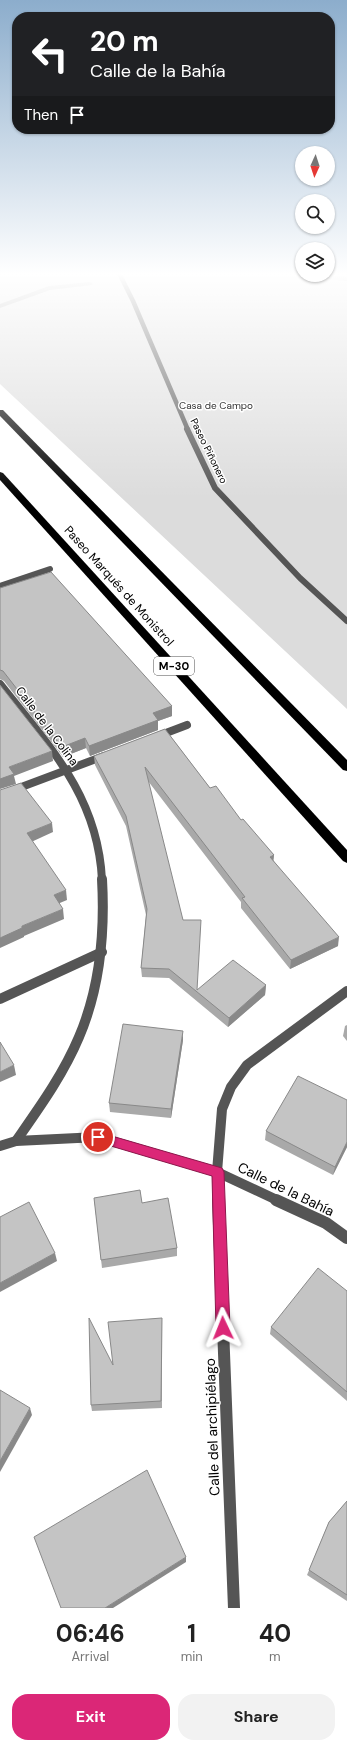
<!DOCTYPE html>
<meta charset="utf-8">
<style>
:root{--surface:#fff;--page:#f2f2f2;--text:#222;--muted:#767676;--accent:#db2777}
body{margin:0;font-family:"DM Sans",sans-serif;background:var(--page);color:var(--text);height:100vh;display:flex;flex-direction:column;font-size:15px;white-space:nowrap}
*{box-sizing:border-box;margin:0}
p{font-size:13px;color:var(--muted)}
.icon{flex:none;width:22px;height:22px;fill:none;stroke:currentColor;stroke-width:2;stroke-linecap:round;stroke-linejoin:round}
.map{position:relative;height:1608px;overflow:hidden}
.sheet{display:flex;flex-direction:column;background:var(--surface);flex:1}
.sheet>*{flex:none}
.top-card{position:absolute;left:12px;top:12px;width:323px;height:122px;border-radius:16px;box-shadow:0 1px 3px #0004;background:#202124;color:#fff;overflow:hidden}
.needle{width:26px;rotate:183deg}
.controls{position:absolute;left:295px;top:146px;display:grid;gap:8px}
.controls a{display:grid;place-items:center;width:40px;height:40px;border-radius:50%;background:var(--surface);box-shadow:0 1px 3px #0004;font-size:20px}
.pin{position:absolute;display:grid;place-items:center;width:34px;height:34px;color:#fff;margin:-17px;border:2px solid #fff;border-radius:50%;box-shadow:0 1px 4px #0007}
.me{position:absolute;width:44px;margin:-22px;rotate:358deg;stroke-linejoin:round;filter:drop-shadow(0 0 3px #0008)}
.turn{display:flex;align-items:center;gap:14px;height:84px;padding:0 12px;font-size:18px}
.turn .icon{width:52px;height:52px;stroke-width:2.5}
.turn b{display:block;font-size:28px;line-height:34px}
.then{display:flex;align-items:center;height:38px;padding:0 12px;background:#0003;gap:8px;font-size:15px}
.eta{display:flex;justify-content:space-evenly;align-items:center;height:68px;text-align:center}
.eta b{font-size:24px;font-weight:700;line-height:28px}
.cta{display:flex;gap:8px;margin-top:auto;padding:8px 12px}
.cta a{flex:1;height:46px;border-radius:16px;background:var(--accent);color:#fff;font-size:16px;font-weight:700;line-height:46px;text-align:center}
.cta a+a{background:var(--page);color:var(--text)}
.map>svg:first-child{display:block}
.green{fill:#dcdcdc}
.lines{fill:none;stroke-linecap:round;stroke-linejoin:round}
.stream{fill:#a3a3a3;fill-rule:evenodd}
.minor-far4{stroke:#555;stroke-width:4.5}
.minor-far3{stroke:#555;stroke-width:6}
.minor-far2{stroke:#555;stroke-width:8}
.minor-far1{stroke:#555;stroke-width:10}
.minor{stroke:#555;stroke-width:12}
.motorway{fill:#000;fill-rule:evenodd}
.wall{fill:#a9a9a9}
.shaded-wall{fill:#898989}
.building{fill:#c4c4c4;stroke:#898989}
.route{fill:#db2777;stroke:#8e194d}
.labels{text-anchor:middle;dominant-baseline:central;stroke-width:3;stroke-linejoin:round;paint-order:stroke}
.far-park-label{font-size:10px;fill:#333;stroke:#fff}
.far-street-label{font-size:10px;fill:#000;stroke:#fff}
.shield{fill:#fff;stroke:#4c4c4c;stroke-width:1}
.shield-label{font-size:11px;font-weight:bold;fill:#000}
.street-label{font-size:12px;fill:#000;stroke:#fff}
.near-street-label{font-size:14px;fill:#000;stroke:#fff}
</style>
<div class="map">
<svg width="347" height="1608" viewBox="0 0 347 1608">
<rect width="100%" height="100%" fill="#fff"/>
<path class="green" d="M0,273H302V275L347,273V709L0,384Z"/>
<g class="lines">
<g class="stream">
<path d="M302,274L347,277V281L304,277Z"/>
<path d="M90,282L93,284L92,285L50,290L0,308V304L49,286Z"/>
</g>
<path class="minor-far4" d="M119,273L133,301L188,430"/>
<g class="minor-far3">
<path d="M187,429L215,488L300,578L347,621"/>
<path d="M0,586L50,569"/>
</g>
<g class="minor-far2">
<path d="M0,684C49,746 98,796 102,880"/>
<path d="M158,736L187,725"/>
<path d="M0,795L104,756"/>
</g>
<g class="minor-far1">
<path d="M0,999L102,952"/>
<path d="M16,1141C39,1108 63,1075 79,1037C100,988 105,932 102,879"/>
<path d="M0,1146L16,1141L98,1137L217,1172L279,1201"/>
<path d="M218,1201L217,1172L222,1109L231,1087L247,1065L347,991"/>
</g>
<g class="minor">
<path d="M218,1200L234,1608"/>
<path d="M276,1200L326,1223L347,1238"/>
</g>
<g class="motorway">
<path d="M0,410H3L347,760V771L343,770L0,416Z"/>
<path d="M0,472L3,473L347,850V863L343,861L0,480Z"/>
</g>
</g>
<g class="wall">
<path d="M0,588L172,706V716L158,721V730L90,756L86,748L63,757L4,681L0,679Z"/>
<path d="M165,729L210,788L241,820L274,855L273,860L338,946L290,969L241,908V902L148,781L197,990L266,985L265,995L228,1027L169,978L142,977L141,968L146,915L126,826L95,765L94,756Z"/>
<path d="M347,1025V1041L343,1036L345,1026Z"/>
<path d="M183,1040L171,1118L110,1112L109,1103Z"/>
<path d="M347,1100V1147L333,1175L265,1140L266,1131Z"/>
<path d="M94,1198L142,1203L177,1248V1256L102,1268Z"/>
<path d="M347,1291V1401L270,1334L271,1327Z"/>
<path d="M162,1318V1408L92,1411L91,1405L113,1365Z"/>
<path d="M347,1501V1601L307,1575L329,1522Z"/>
</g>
<g class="shaded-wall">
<path d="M172,706V716L158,721V730L90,756L89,746L153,713Z"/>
<path d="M85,738L86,748L63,757L62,747Z"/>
<path d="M52,751L53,761L14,776L16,784L0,789V779L9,767Z"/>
<path d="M52,823L53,832L29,843L27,833Z"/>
<path d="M274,855L273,865L270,857Z"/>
<path d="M66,890L67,900L55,905L54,895Z"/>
<path d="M63,909L64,919L24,936V937L0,948V938L22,926Z"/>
<path d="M339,937L338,946L290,969L291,960Z"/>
<path d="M266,985L265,995L228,1027L229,1018Z"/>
<path d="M183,1031V1040L171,1118V1109Z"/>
<path d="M14,1065L16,1075L0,1082V1072Z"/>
<path d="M347,1142V1147L333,1175L335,1167Z"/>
<path d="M55,1253L57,1261L0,1292V1283Z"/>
<path d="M30,1408L32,1415L0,1472V1461Z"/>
<path d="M186,1557V1562L113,1608H105Z"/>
</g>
<g class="building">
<path d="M51,572L172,706L153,713L158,720L89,746L85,738L62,747L3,671L0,670V588Z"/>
<path d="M0,685L52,751L9,767L14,774L0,779Z"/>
<path d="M165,729L210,788L216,786L241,820L243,819L274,855L270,857L339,937L291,960L242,898L245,897L145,767L183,920H201L197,990L233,960L266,985L229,1018L169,969L141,968L147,909L126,816L94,756Z"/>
<path d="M21,783L52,823L27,833L66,890L54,895L63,909L22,926V928L0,938V790Z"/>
<path d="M123,1024L183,1031L171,1109L109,1103Z"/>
<path d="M0,1042L14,1065L0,1072Z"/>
<path d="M298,1076L347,1100V1142L335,1167L266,1131Z"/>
<path d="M140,1190L142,1203L168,1198L177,1248L101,1260L94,1198Z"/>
<path d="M29,1202L55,1253L0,1283V1217Z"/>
<path d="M318,1268L347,1291V1392L271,1327Z"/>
<path d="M89,1318L113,1365L108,1322L162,1318L161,1401L91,1405Z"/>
<path d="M0,1390L30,1408L0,1461Z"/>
<path d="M147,1470L186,1557L105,1608H61L34,1537Z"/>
<path d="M347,1501V1595L309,1570L329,1522Z"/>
</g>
<linearGradient id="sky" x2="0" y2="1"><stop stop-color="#8cadcc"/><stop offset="0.55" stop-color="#fff"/><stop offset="1" stop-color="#fff" stop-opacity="0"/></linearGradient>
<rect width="347" height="498" fill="url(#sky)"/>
<path class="route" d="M98,1132L222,1168L224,1172L230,1328L228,1332L223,1334L218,1332L216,1328L212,1176L94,1141L92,1137L94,1133Z"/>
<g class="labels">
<g class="far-park-label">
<text x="216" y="405">Casa de Campo</text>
</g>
<g class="far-street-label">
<text transform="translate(209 451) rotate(64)">Paseo Piñonero</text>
</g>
<rect class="shield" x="154" y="657" width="40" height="18" rx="3"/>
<g class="shield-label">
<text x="174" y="666">M-30</text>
</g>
<g class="street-label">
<text transform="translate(119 586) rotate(48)">Paseo Marqués de Monistrol</text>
<text transform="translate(47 726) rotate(53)">Calle de la Colina</text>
</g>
<g class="near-street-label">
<text transform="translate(286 1189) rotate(26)">Calle de la Bahía</text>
<text transform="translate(212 1427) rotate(-92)">Calle del archipiélago</text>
</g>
</g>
</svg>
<div class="controls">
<a><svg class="needle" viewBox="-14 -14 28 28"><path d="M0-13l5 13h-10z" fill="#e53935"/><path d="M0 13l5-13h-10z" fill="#767676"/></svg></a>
<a><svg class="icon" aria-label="search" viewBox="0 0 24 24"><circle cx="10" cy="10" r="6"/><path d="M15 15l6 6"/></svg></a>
<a><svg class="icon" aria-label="layers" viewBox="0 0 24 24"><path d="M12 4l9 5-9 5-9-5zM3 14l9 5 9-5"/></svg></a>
</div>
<div class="pin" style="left:98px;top:1137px;background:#d93025"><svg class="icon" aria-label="arrive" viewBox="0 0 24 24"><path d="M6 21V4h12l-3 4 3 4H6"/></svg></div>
<svg class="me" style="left:223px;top:1328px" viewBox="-20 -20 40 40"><path d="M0-17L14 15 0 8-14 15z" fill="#db2777" stroke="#fff" stroke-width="4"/></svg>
<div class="top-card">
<div class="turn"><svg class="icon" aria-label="left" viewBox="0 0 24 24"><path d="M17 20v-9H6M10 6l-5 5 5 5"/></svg><div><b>20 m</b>Calle de la Bahía</div></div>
<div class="then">Then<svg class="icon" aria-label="arrive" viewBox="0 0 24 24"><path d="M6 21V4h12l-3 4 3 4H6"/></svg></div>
</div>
</div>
<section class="sheet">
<div class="eta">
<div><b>06:46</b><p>Arrival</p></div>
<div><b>1</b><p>min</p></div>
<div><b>40</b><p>m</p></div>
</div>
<div class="cta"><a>Exit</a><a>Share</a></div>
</section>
